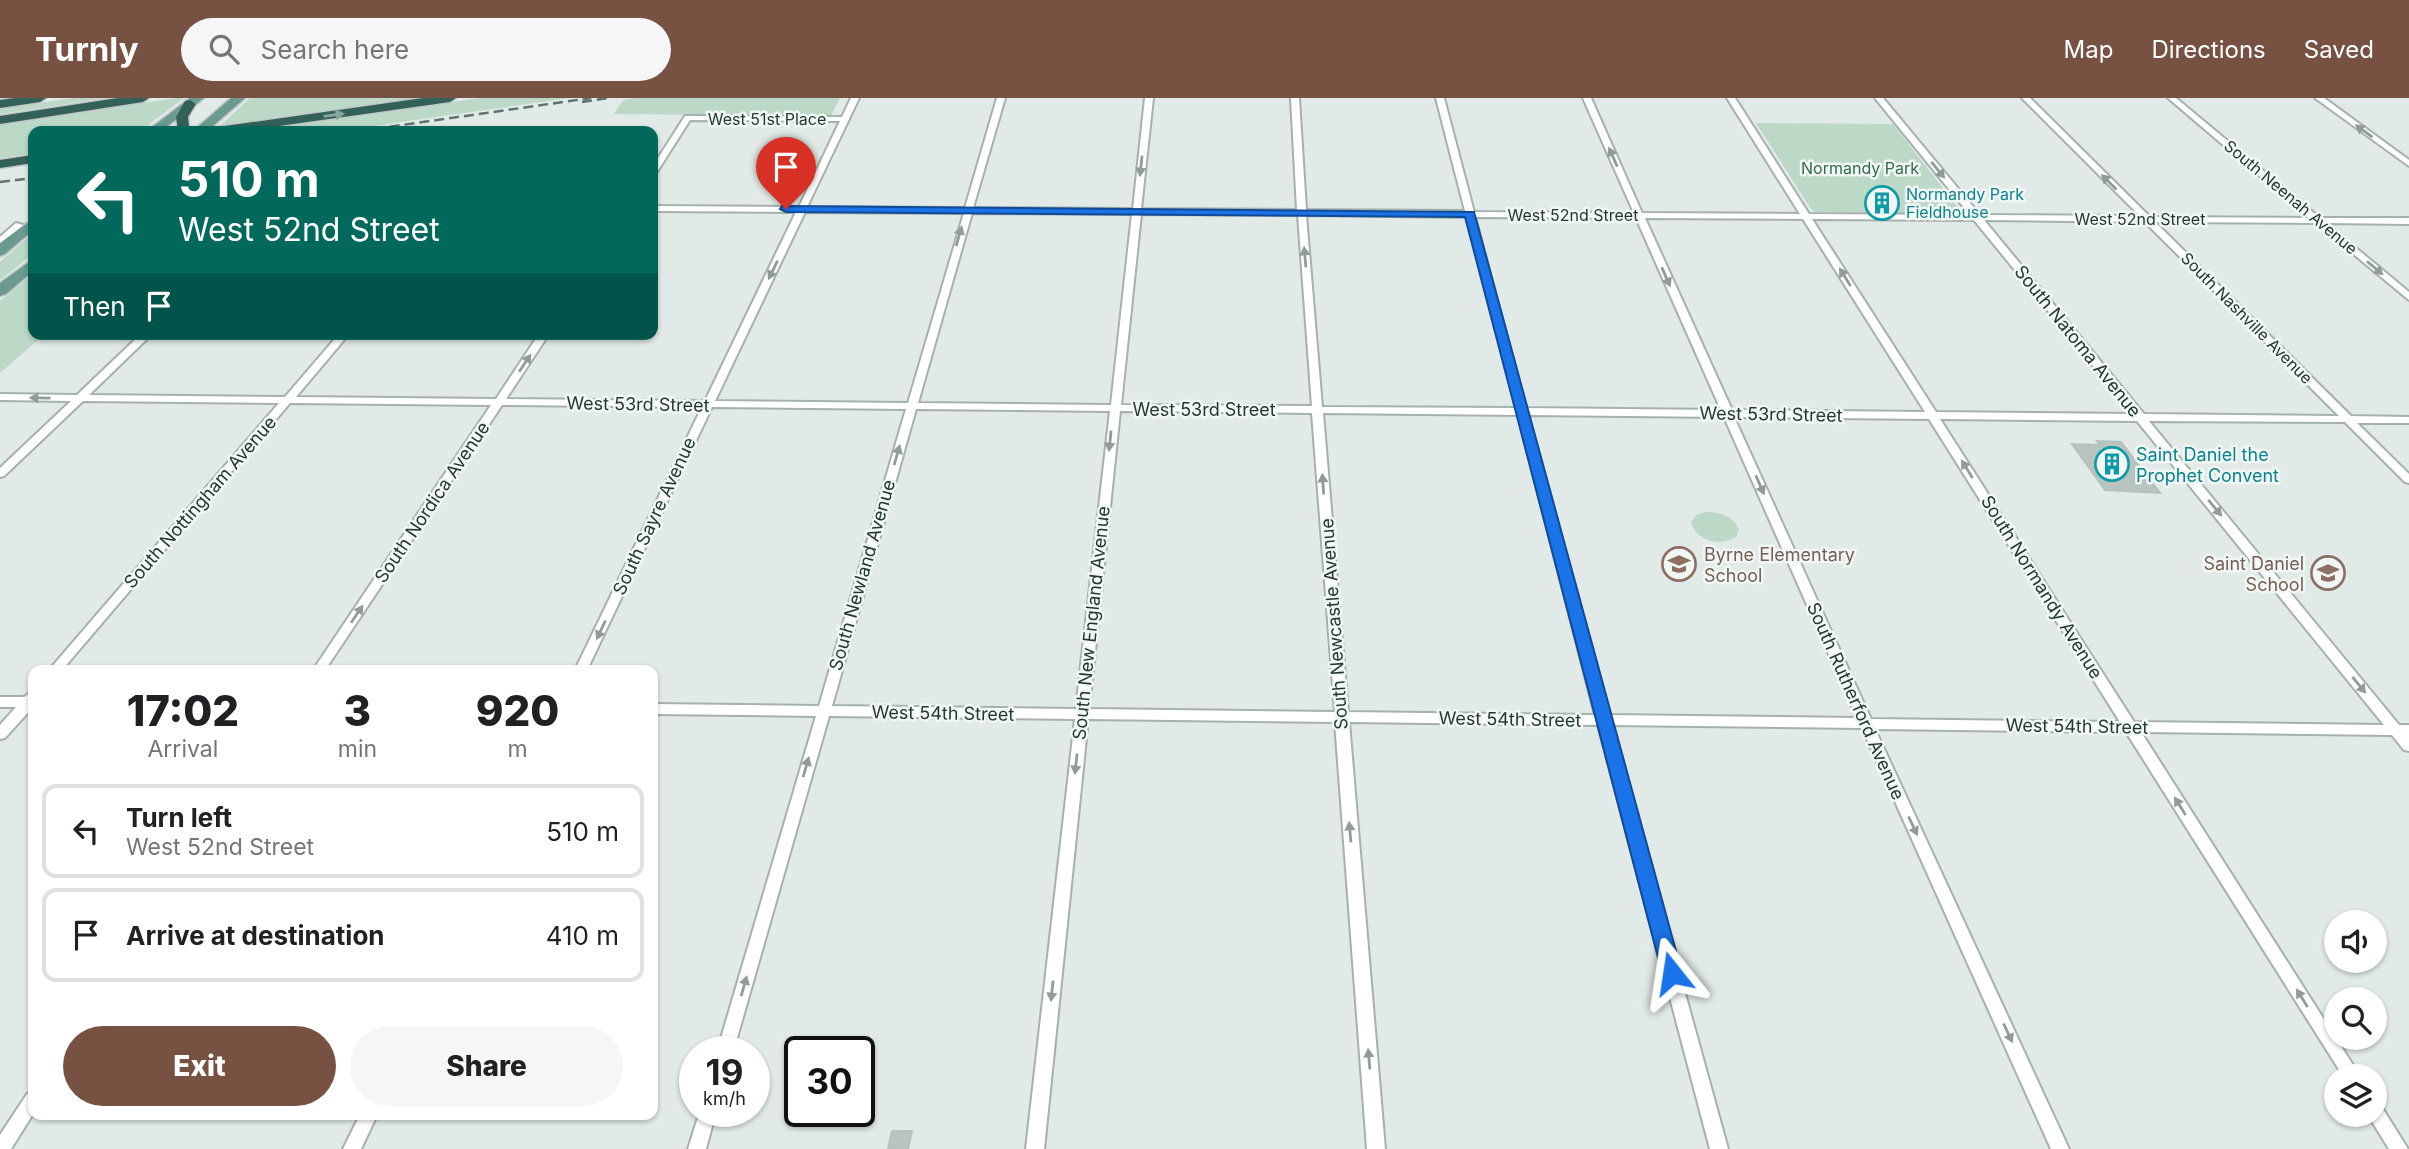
<!DOCTYPE html>
<style>
:root{--surface:#fff;--page:#f6f6f6;--text:#202124;--muted:#757577;--line:#e0e0e0;--accent:#775243}
body{margin:0;font-family:Inter,sans-serif;background:var(--page);color:var(--text);height:100vh;display:flex;flex-direction:column;font-size:26px;white-space:nowrap}
*{box-sizing:border-box;margin:0}
p{font-size:23px;color:var(--muted)}
.icon{flex:none;width:38px;height:38px;fill:none;stroke:currentColor;stroke-width:2;stroke-linecap:round;stroke-linejoin:round}
.map{position:relative;flex:1;overflow:hidden}
.side{position:absolute;left:28px;top:567px;width:630px;height:455px;display:flex;flex-direction:column;background:var(--surface);border-radius:14px;box-shadow:0 2px 5px #0004}
.side>*{flex:none}
.hud{position:absolute;left:28px;top:28px;width:630px;height:214px;border-radius:14px;box-shadow:0 2px 5px #0004;background:#00695c;color:#fff;overflow:hidden}
.controls{position:absolute;left:2324px;top:812px;display:grid;gap:14px}
.controls a{display:grid;place-items:center;width:63px;height:63px;border-radius:50%;background:var(--surface);box-shadow:0 2px 5px #0004;font-size:35px}
.speed{position:absolute;left:679px;top:938px;display:flex;gap:14px;font-size:35px;font-weight:700;text-align:center}
.speed>*{display:grid;place-content:center;width:91px;height:91px;border-radius:50%;background:var(--surface);box-shadow:0 2px 5px #0004;line-height:1}
.speed small{font-size:18px;font-weight:400}
.speed .limit{border:4px solid #111;border-radius:10px;background:#fff;color:#111}
.pin{position:absolute;display:grid;place-items:center;width:60px;height:60px;color:#fff;margin:-72px -30px;border-radius:50% 50% 50% 0;rotate:-45deg;box-shadow:0 0 7px #0007}
.pin .icon{rotate:45deg}
.me{position:absolute;width:77px;margin:-38px;rotate:345deg;stroke-linejoin:round;filter:drop-shadow(0 0 5px #0008)}
.turn{display:flex;align-items:center;gap:24px;height:147px;padding:0 35px;font-size:32px}
.turn .icon{width:91px;height:91px;stroke-width:2.5}
.turn b{display:block;font-size:49px;line-height:60px}
.then{display:flex;align-items:center;height:66px;padding:0 35px;background:#0003;gap:14px;font-size:26px}
.eta{display:flex;justify-content:space-evenly;align-items:center;height:119px;text-align:center}
.eta b{font-size:42px;font-weight:800;line-height:49px}
.cta{display:flex;gap:14px;margin-top:auto;padding:14px 35px}
.cta a{flex:1;height:80px;border-radius:42px;background:var(--accent);color:#fff;font-size:28px;font-weight:800;line-height:80px;text-align:center}
.cta a+a{background:var(--page);color:var(--text)}
ul{padding:0;list-style:none}
li{display:flex;align-items:center;gap:21px;height:94px;margin:0 14px 10px;padding:0 21px;border:4px solid var(--line);border-radius:14px}
li div{flex:1}
li b{display:block;font-size:26px}
li em{font-style:normal}
header{display:flex;align-items:center;gap:42px;box-sizing:border-box;height:98px;padding:0 35px;background:var(--accent);color:#fff}
header strong{font-size:33px}
nav{display:flex;gap:38px;margin-inline-start:auto;font-size:24px}
.search{width:490px;height:63px;background:var(--page);display:flex;align-items:center;gap:18px;box-sizing:border-box;padding:0 24px;border-radius:38px;color:var(--muted);font-size:26px}
.map>svg:first-child{display:block}
.green{fill:#bcd8c6}
.building{fill:#b7c4bf;stroke:#b4c2bd;stroke-width:2}
.lines{fill:none;stroke-linecap:round;stroke-linejoin:round}
.street-casing{stroke:#a4b1ad;stroke-width:4}
.primary-casing{stroke:#c1c7c6;stroke-width:3}
.highway-casing{stroke:#c1c7c6;stroke-width:3}
.street{fill:#fff;fill-rule:evenodd}
.primary{fill:#6b9a91;fill-rule:evenodd}
.highway{fill:#33615a;fill-rule:evenodd}
.rail{stroke:#5e746f;stroke-width:2.5;stroke-dasharray:10 5;stroke-linecap:butt}
.oneway{fill:#88a49f}
.oneway2{fill:#919c9a}
.route{fill:#1a73e8;stroke:#114b97;stroke-width:2}
.labels{text-anchor:middle;dominant-baseline:central;stroke-width:5;stroke-linejoin:round;paint-order:stroke}
.far-street-label{font-size:16px;fill:#233834;stroke:#f1f7f4}
.far-park-label{font-size:16px;fill:#336a4c;stroke:#f1f7f4}
.far-culture-label{font-size:16px;fill:#0d838f;stroke:#f1f7f4;text-anchor:start}
.street-label{font-size:18px;fill:#233834;stroke:#f1f7f4}
.culture-label{font-size:18px;fill:#0d838f;stroke:#f1f7f4;text-anchor:start}
.education-label{font-size:18px;fill:#785e54;stroke:#f1f7f4;text-anchor:start}
</style>
<header>
<strong>Turnly</strong>
<div class="search"><svg class="icon" aria-label="search" viewBox="0 0 24 24"><circle cx="10" cy="10" r="6"/><path d="M15 15l6 6"/></svg>Search here</div>
<nav><a>Map</a><a>Directions</a><a>Saved</a></nav>
</header>
<div class="map">
<svg width="2409" height="1051" viewBox="0 0 2409 1051">
<rect width="100%" height="100%" fill="#e1eae6"/>
<g class="green">
<path d="M73,0H105L0,16V11Z"/>
<path d="M176,0H184L140,33H33V56L0,60V27Z"/>
<path d="M250,0H421L221,27Z"/>
<path d="M480,0H570L338,33H248Z"/>
<path d="M636,0H840L831,18L614,16L623,2Z"/>
<path d="M1756,25L1893,26L1963,116L1816,114L1811,111Z"/>
<path d="M33,135V156L0,182V164Z"/>
<path d="M33,176V236H45L0,275V203Z"/>
<path d="M1706,414C1720,414 1732,418 1739,431L1736,439C1720,449 1696,443 1691,424L1696,417Z"/>
</g>
<g class="building">
<path d="M2097,343L2121,344L2160,395L2105,392L2072,346L2100,347Z"/>
<path d="M892,1033H912L908,1051H888Z"/>
</g>
<g class="lines">
<g class="street-casing">
<g id="street">
<path d="M851,0H859L807,109L965,110L997,0H1005L973,110L1133,111L1145,0H1153L1141,111L1297,112L1291,0H1299L1306,112L1465,113L1436,0H1444L1474,114L1634,115L1583,0H1591L1642,115L1800,116L1727,0H1735L1809,116L1970,117L1875,0H1883L1980,117L2140,118L2022,0H2030L2150,119L2309,120L2168,0H2176L2320,120H2409V126L2326,125L2409,194V202L2316,125L2155,124L2351,318L2409,319V325H2357L2409,376V385L2405,384L2345,324L2149,323L2399,627H2409V653L2404,652L2392,637L2141,634L2360,978H2343L2126,634L1875,631L2069,1051H2051L1862,630L1611,627L1728,1051H1710L1598,627L1349,624L1385,1051H1367L1335,624L1088,621L1044,1051H1026L1075,621L829,618L733,954H717L816,618L653,616V606L819,608L906,311L712,309L587,572H575L702,309L502,307L325,572H313L491,307L290,305L62,572H49L279,305L83,303L4,378L0,379V370L71,303L0,302V296L77,297L141,236H152L89,297L285,299L339,236H349L296,299L496,301L539,236H549L506,301L705,303L796,114L653,113V108L799,109L840,23L690,22L657,74L653,76V68L685,18L842,19ZM805,114L964,115L908,305L715,303ZM972,115L1132,116L1111,307L918,305ZM1141,116L1298,117L1312,308L1121,307ZM1306,117L1467,119L1516,310L1322,309ZM1475,119L1636,120L1721,312L1526,310ZM1645,120L1803,121L1925,314L1732,312ZM1812,121L1974,122L2132,316L1936,314ZM1984,122L2145,124L2339,318L2144,316ZM916,311L1110,313L1076,611L832,608ZM1120,313L1312,315L1335,614L1089,611ZM1323,315L1518,317L1595,617L1348,614ZM1528,317L1724,319L1857,620L1608,617ZM1734,319L1929,321L2120,624L1871,621ZM1940,321L2137,323L2384,627L2134,624Z"/>
<path d="M2315,0H2324L2409,62V68Z"/>
<path d="M16,125L23,127L0,146V139Z"/>
<path d="M33,593V609L5,640L0,641V627L16,609H0V599H24Z"/>
<path d="M33,994V1016L11,1051H0V1037L27,996Z"/>
<path d="M2375,1006L2381,1008L2408,1051H2389L2368,1017H2375Z"/>
<path d="M700,1013H716L706,1051H688Z"/>
<path d="M360,1017H377L361,1051H343Z"/>
</g>
</g>
<g class="primary-casing">
<g id="primary">
<path d="M190,0H204L161,33H147Z"/>
<path d="M231,0H245L207,33H193Z"/>
<path d="M33,121V132L5,156L0,158V145Z"/>
<path d="M33,161V173L6,196L0,198V185Z"/>
</g>
</g>
<g class="highway-casing">
<g id="highway">
<path d="M15,0H46L40,4L0,10V2Z"/>
<path d="M118,0H149L143,4L0,26V18Z"/>
<path d="M423,0H456L450,4L244,33H211L218,29Z"/>
<path d="M190,2L196,6L188,19L189,29L195,33H178L176,19L185,3Z"/>
<path d="M33,57V65L0,70V62Z"/>
</g>
</g>
<use href="#street" class="street"/>
<use href="#primary" class="primary"/>
<use href="#highway" class="highway"/>
<g class="rail">
<path d="M582,4L608,0"/>
<path d="M360,33L591,0"/>
<path d="M0,84L33,80"/>
</g>
</g>
<defs><path id="oneway-solid" d="M-6-.8H1V-3.2L6.5 0L1 3.2V.8H-6Z" transform="scale(1.75)"/></defs>
<use class="oneway" href="#oneway-solid" transform="translate(334 17) rotate(-8)"/>
<g class="oneway2">
<use href="#oneway-solid" transform="translate(2364 33) rotate(-144)"/>
<use href="#oneway-solid" transform="translate(1613 59) rotate(-114)"/>
<use href="#oneway-solid" transform="translate(1141 68) rotate(96)"/>
<use href="#oneway-solid" transform="translate(1938 72) rotate(51)"/>
<use href="#oneway-solid" transform="translate(2109 84) rotate(-135)"/>
<use href="#oneway-solid" transform="translate(959 138) rotate(-74)"/>
<use href="#oneway-solid" transform="translate(1305 159) rotate(-95)"/>
<use href="#oneway-solid" transform="translate(2375 170) rotate(40)"/>
<use href="#oneway-solid" transform="translate(773 172) rotate(116)"/>
<use href="#oneway-solid" transform="translate(1666 179) rotate(66)"/>
<use href="#oneway-solid" transform="translate(1845 179) rotate(-122)"/>
<use href="#oneway-solid" transform="translate(525 265) rotate(-56)"/>
<use href="#oneway-solid" transform="translate(40 300) rotate(-179)"/>
<use href="#oneway-solid" transform="translate(1110 343) rotate(96)"/>
<use href="#oneway-solid" transform="translate(897 357) rotate(-74)"/>
<use href="#oneway-solid" transform="translate(1967 371) rotate(-122)"/>
<use href="#oneway-solid" transform="translate(1323 386) rotate(-94)"/>
<use href="#oneway-solid" transform="translate(1760 387) rotate(66)"/>
<use href="#oneway-solid" transform="translate(2215 410) rotate(50)"/>
<use href="#oneway-solid" transform="translate(357 516) rotate(-56)"/>
<use href="#oneway-solid" transform="translate(601 532) rotate(115)"/>
<use href="#oneway-solid" transform="translate(2359 587) rotate(51)"/>
<use href="#oneway-solid" transform="translate(1076 666) rotate(96)"/>
<use href="#oneway-solid" transform="translate(806 669) rotate(-74)"/>
<use href="#oneway-solid" transform="translate(2180 708) rotate(-122)"/>
<use href="#oneway-solid" transform="translate(1913 728) rotate(65)"/>
<use href="#oneway-solid" transform="translate(1350 734) rotate(-95)"/>
<use href="#oneway-solid" transform="translate(744 888) rotate(-74)"/>
<use href="#oneway-solid" transform="translate(1052 893) rotate(96)"/>
<use href="#oneway-solid" transform="translate(2302 900) rotate(-122)"/>
<use href="#oneway-solid" transform="translate(2008 935) rotate(65)"/>
<use href="#oneway-solid" transform="translate(1369 961) rotate(-95)"/>
</g>
<path class="route" d="M782,108L1474,114L1682,875L1679,882L1672,884L1664,882L1662,875L1465,119L786,114L780,111Z"/>
<defs>
<g id="building-ring" transform="scale(1.75)"><circle r="9.5" fill="#f1f7f4" stroke="#0f9aa8" stroke-width="1.5"/><path d="M-4-6H4V6H1V3H-1V6H-4ZM-2.5-4.3h1.7v1.8h-1.7ZM.8-4.3h1.7v1.8H.8ZM-2.5-1h1.7V.8h-1.7ZM.8-1h1.7V.8H.8Z" fill="#0f9aa8"/></g>
<g id="school-ring" transform="scale(1.75)"><circle r="9.5" fill="#f1f7f4" stroke="#8d6e63" stroke-width="1.5"/><path d="M0-5L7-2L0 1L-7-2ZM-4 1L0 2.5L4 1V4Q0 6-4 4Z" fill="#8d6e63"/></g>
</defs>
<g fill-rule="evenodd">
<use href="#building-ring" x="1882" y="105"/>
<use href="#building-ring" x="2112" y="366"/>
<use href="#school-ring" x="1679" y="466"/>
<use href="#school-ring" x="2328" y="475"/>
</g>
<g class="labels">
<g class="far-street-label">
<text x="767" y="21">West 51st Place</text>
<text transform="translate(2291 99) rotate(40)">South Neenah Avenue</text>
<text x="1573" y="117">West 52nd Street</text>
<text x="2140" y="121">West 52nd Street</text>
<text transform="translate(2247 220) rotate(45)">South Nashville Avenue</text>
</g>
<g class="far-park-label">
<text x="1860" y="70">Normandy Park</text>
</g>
<g class="far-culture-label">
<text x="1906" y="96">Normandy Park<tspan x="1906" dy="18">Fieldhouse</tspan></text>
</g>
<g class="street-label">
<text transform="translate(2078 243) rotate(51)">South Natoma Avenue</text>
<text transform="translate(638 306) rotate(1)">West 53rd Street</text>
<text x="1204" y="311">West 53rd Street</text>
<text transform="translate(1771 316) rotate(1)">West 53rd Street</text>
<text transform="translate(200 404) rotate(-49)">South Nottingham Avenue</text>
<text transform="translate(432 404) rotate(-56)">South Nordica Avenue</text>
<text transform="translate(654 418) rotate(-65)">South Sayre Avenue</text>
<text transform="translate(862 477) rotate(-74)">South Newland Avenue</text>
<text transform="translate(2042 489) rotate(58)">South Normandy Avenue</text>
<text transform="translate(1091 525) rotate(-84)">South New England Avenue</text>
<text transform="translate(1334 526) rotate(-94)">South Newcastle Avenue</text>
<text transform="translate(1856 603) rotate(66)">South Rutherford Avenue</text>
<text transform="translate(943 615) rotate(1)">West 54th Street</text>
<text transform="translate(1510 621) rotate(1)">West 54th Street</text>
<text transform="translate(2077 628) rotate(1)">West 54th Street</text>
</g>
<g class="culture-label">
<text x="2136" y="356">Saint Daniel the<tspan x="2136" dy="21">Prophet Convent</tspan></text>
</g>
<g class="education-label">
<text x="1704" y="456">Byrne Elementary<tspan x="1704" dy="21">School</tspan></text>
<text x="2304" y="465" text-anchor="end">Saint Daniel<tspan x="2304" dy="21">School</tspan></text>
</g>
</g>
</svg>
<div class="controls">
<a><svg class="icon" aria-label="sound" viewBox="0 0 24 24"><path d="M4 9h4l5-4v14l-5-4H4zM17 9q2 3 0 6"/></svg></a>
<a><svg class="icon" aria-label="search" viewBox="0 0 24 24"><circle cx="10" cy="10" r="6"/><path d="M15 15l6 6"/></svg></a>
<a><svg class="icon" aria-label="layers" viewBox="0 0 24 24"><path d="M12 4l9 5-9 5-9-5zM3 14l9 5 9-5"/></svg></a>
</div>
<div class="speed"><div>19<small>km/h</small></div><div class="limit">30</div></div>
<div class="pin" style="left:786px;top:111px;background:#d93025"><svg class="icon" aria-label="arrive" viewBox="0 0 24 24"><path d="M6 21V4h12l-3 4 3 4H6"/></svg></div>
<svg class="me" style="left:1672px;top:875px" viewBox="-20 -20 40 40"><path d="M0-17L14 15 0 8-14 15z" fill="#1a73e8" stroke="#fff" stroke-width="4"/></svg>
<div class="hud">
<div class="turn"><svg class="icon" aria-label="left" viewBox="0 0 24 24"><path d="M17 20v-9H6M10 6l-5 5 5 5"/></svg><div><b>510 m</b>West 52nd Street</div></div>
<div class="then">Then<svg class="icon" aria-label="arrive" viewBox="0 0 24 24"><path d="M6 21V4h12l-3 4 3 4H6"/></svg></div>
</div>
<section class="side">
<div class="eta">
<div><b>17:02</b><p>Arrival</p></div>
<div><b>3</b><p>min</p></div>
<div><b>920</b><p>m</p></div>
</div>
<ul>
<li><svg class="icon" aria-label="left" viewBox="0 0 24 24"><path d="M17 20v-9H6M10 6l-5 5 5 5"/></svg><div><b>Turn left</b><p>West 52nd Street</p></div><em>510 m</em></li>
<li><svg class="icon" aria-label="arrive" viewBox="0 0 24 24"><path d="M6 21V4h12l-3 4 3 4H6"/></svg><div><b>Arrive at destination</b></div><em>410 m</em></li>
</ul>
<div class="cta"><a>Exit</a><a>Share</a></div>
</section>
</div>
